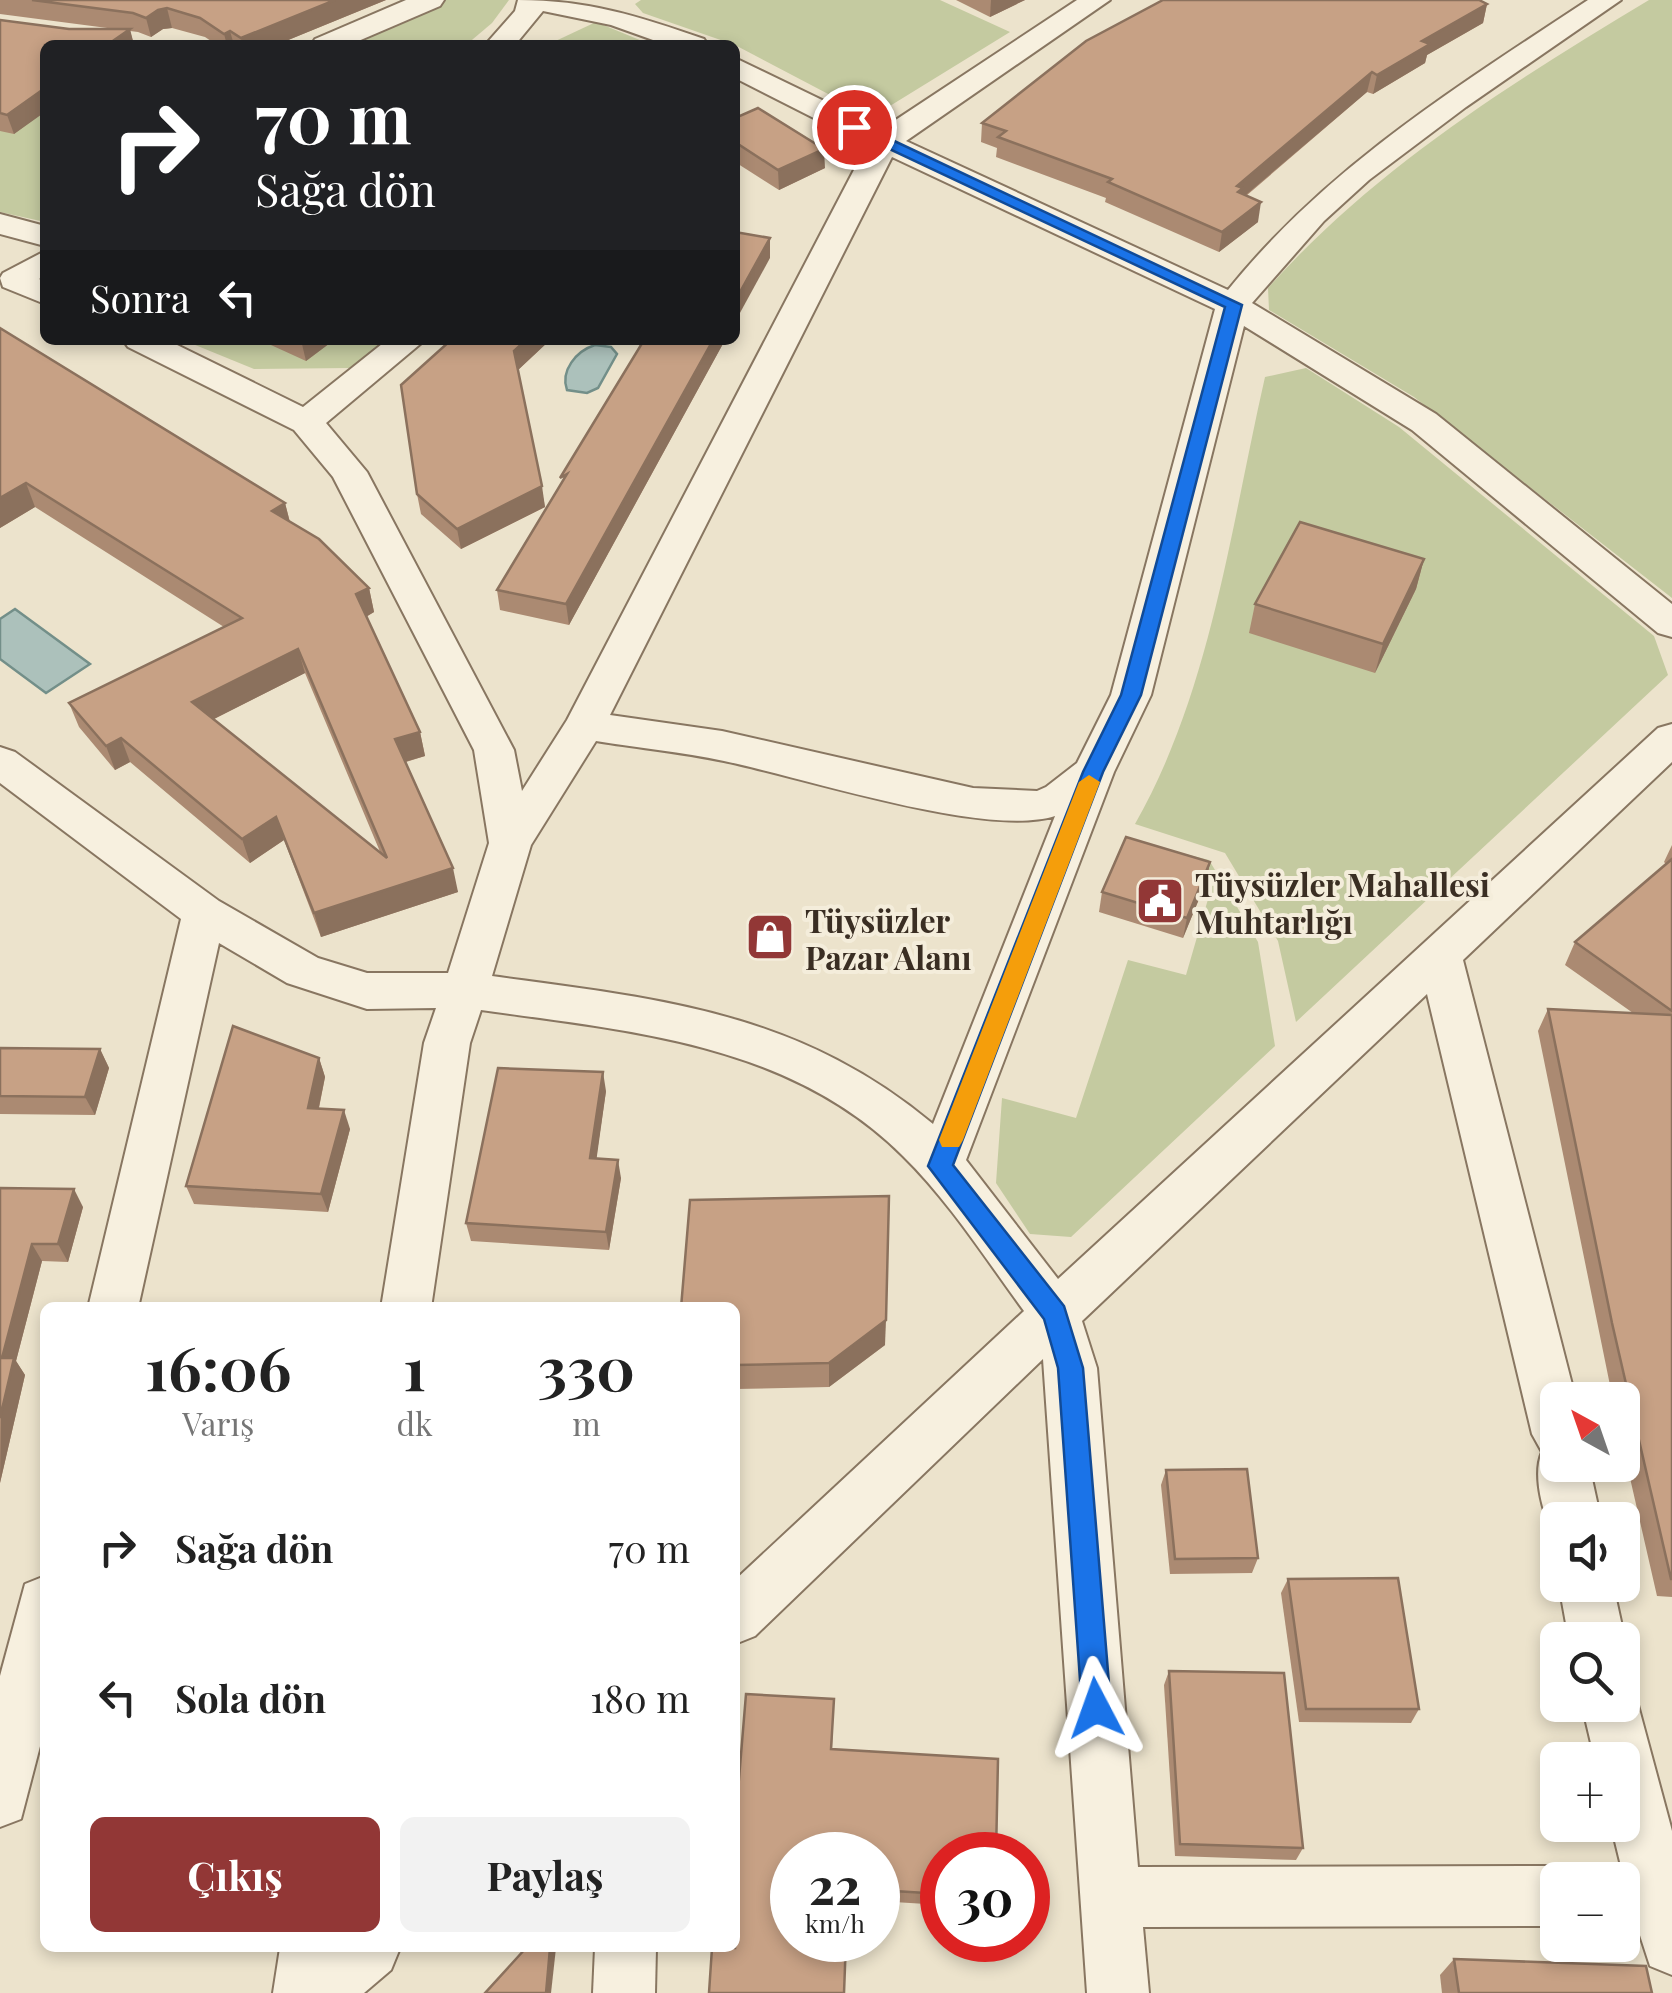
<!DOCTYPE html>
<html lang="tr">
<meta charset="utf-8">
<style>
:root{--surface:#fff;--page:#f2f2f2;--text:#222;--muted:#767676;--accent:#923736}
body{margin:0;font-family:"Playfair Display",serif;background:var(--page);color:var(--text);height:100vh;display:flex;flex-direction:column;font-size:38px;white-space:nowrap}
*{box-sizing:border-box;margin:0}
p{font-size:32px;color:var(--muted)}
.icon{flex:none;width:55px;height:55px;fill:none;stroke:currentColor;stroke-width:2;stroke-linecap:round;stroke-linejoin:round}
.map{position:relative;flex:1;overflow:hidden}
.panel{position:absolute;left:40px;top:1302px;width:700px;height:650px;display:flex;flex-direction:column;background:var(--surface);border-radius:15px;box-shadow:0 5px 15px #0003}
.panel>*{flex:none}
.top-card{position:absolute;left:40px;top:40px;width:700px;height:305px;border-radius:15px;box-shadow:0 5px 15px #0003;background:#202124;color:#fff;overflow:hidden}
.needle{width:65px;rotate:320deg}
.buttons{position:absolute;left:1540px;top:1382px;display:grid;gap:20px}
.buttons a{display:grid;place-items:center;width:100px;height:100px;border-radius:15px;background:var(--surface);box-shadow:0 5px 15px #0003;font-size:50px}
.speed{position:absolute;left:770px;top:1832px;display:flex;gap:20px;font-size:50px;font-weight:700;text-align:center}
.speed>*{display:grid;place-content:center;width:130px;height:130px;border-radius:50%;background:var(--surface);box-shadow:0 5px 15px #0003;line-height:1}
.speed small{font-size:25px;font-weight:400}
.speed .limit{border:15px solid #d22;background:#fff;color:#111}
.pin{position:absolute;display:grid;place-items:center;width:85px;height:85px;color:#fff;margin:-42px;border:5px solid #fff;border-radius:50%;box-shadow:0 2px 10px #0007}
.me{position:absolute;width:110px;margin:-55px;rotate:356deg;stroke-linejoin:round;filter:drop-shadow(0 0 8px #0008)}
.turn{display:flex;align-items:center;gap:35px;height:210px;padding:0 50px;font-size:45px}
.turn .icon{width:130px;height:130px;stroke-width:2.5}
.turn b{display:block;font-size:70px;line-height:85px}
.then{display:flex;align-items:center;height:95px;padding:0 50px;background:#0003;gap:20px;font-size:38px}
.eta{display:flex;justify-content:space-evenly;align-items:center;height:170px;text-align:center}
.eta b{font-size:60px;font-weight:700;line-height:70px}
.cta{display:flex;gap:20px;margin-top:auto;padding:20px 50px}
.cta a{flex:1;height:115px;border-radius:15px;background:var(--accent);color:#fff;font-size:40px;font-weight:700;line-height:115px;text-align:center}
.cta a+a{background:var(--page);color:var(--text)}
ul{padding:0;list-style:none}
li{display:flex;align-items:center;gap:30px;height:150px;padding:0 50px}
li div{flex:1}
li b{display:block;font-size:38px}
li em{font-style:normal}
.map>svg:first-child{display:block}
.green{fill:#c4caa0}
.water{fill:#acc1bb;stroke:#738f89;stroke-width:2.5}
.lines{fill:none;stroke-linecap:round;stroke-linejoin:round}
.minor-casing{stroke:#887661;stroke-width:4}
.minor{fill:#f7f0df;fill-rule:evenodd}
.wall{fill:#ab8a72;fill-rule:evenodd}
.shaded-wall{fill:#8b715d}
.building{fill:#c7a185;stroke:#8b715d;stroke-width:2.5;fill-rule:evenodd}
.route{fill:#1a73e8;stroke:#114b97;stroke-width:2.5}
.slow{fill:#f59e0b}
.labels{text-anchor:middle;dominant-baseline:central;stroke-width:8;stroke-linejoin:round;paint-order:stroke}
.poi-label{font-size:32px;font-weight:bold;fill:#3a2e23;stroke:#f4eddb;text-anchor:start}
</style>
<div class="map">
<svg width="1672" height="1993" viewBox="0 0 1672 1993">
<rect width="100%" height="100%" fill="#ece3cc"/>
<g class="green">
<path d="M441,0H509L492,23L466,45H340Z"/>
<path d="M641,0H940L1010,32L872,117L735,45L643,13L635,4Z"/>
<path d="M1649,0H1672V598L1414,397L1269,310L1268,288C1375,168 1511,83 1649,0Z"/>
<path d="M596,22L652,45H547Z"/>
<path d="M0,37L45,45V222L0,212Z"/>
<path d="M183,340H386L350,368L254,369Z"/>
<path d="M1306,368L1399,427L1654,636L1668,675L1296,1022L1278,941L1225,853L1135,824C1211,691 1231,526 1265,377Z"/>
<path d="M1126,839L1209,860L1258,942L1275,1046L1071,1237L1030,1234L996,1183L1002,1098L1076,1118L1128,960L1186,975L1213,882L1123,851Z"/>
</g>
<g class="water">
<path d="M595,345L611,347L617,354L598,388L587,393L567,390C560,371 576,351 595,345Z"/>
<path d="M15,609L90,664L46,693L0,659V619Z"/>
</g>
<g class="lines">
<g class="minor-casing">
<g id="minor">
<path d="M406,0H444L440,6L349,45H311L315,39Z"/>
<path d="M518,0C588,0 638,16 704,39L708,45H667L611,25L543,11L515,45H485L515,11Z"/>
<path d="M1077,0H1110L906,141L1228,290C1327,167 1458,86 1588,0H1621L1466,107L1369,180L1324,221L1252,303L1436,414L1672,604V637L1658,633L1412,430L1244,326L1151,695L1114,772L966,1160L1058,1279L1658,728L1672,724V762L1463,960L1576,1400H1558V1465H1589L1601,1520H1558V1539C1543,1520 1532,1475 1542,1452L1532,1434L1427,994L1082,1321L1097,1368L1138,1867L1558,1866L1579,1875L1581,1880H1558V1926L1143,1927L1149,1993H1087L1043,1359L755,1636L735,1644V1580L1024,1311C985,1258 949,1201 903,1156C790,1043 630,1031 481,1010L470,1043L431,1308H381L424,1043L436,1008L367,1009L287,983L219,943L138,1308H88L181,919L0,783V747L15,752L219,901L318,958L367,973H448L489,843L474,750L333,477L294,430L128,347L123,340H167L303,407L387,340H425L326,423L367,472L514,750L522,791L567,720L867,145L735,78V58L882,129ZM892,157L1215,309L1111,695L1077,763L1046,787L1037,791L973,788L722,731L610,715ZM596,741C638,748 682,752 724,761C802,777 986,838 1055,816L933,1124C797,1011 660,999 492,976L531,845Z"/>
<path d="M0,214L45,226V246L0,234Z"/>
<path d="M45,251V275L39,279L45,282V304L3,287L0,278L3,273Z"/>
<path d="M45,1576V1727L21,1819L0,1827V1676L25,1584Z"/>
<path d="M1559,1585H1613L1625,1640L1622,1646V1640H1569Z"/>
<path d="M1622,1682L1630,1685L1638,1705L1672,1831V1975L1650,1966L1637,1926H1622V1880H1599L1601,1875L1621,1866L1611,1825H1622V1760H1595L1582,1705H1622Z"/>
<path d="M280,1948H400L391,1970L364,1993H273Z"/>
<path d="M595,1948H656L655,1993H593Z"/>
</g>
</g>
<use href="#minor" class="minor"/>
</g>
<g class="wall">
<path d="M0,0H386L276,45H217L205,37L172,28L163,29L151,37L138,32L130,31L134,45L14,134L0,131V20L69,29H115L0,14Z"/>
<path d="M956,0H1025L990,17Z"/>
<path d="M1487,4L1483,23L1427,55L1425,63L1373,94L1367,92L1246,196L1258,222L1219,252L1105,202L1106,198L996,157L997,148L981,142L982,123Z"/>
<path d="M735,118L825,168L779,190L735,162Z"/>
<path d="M0,328L285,503L290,522L369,588L374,612L366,617L420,732L425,756L406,762L458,892L321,937L284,840L250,863L130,762L115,770L79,727L69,703L224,627L35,507L0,528ZM305,673L381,854L214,719Z"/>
<path d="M260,340H334L306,361Z"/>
<path d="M451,340H550L518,370L545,507L461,549L421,514L417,494Z"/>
<path d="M644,340H725L569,625L500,610L497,590L561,484Z"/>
<path d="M1424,559L1416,589L1375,673L1249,633L1255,604Z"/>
<path d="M1672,845V1597L1657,1596L1622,1443V1400H1613L1538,1031L1548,1009L1633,1013L1565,965L1575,942L1666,864L1664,862Z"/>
<path d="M1210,862L1206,882L1183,938L1099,912L1102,892Z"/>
<path d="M0,1048L100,1049L109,1068L95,1115L0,1114Z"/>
<path d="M319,1058L325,1077L319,1108L350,1129L328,1212L194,1204L186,1186Z"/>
<path d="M606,1091L596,1159L621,1178L609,1250L471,1241L466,1223Z"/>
<path d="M0,1188L83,1207L68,1262L42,1261L16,1361L25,1375L0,1483Z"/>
<path d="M735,1308L885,1345L829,1387L735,1389Z"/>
<path d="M1166,1470L1258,1558L1252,1573L1170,1574L1161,1485Z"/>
<path d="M1288,1579L1419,1709L1411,1723L1299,1722L1281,1593Z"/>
<path d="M1169,1671L1303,1848L1296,1860L1175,1856L1164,1685Z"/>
<path d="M834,1699L832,1749L942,1855V1905L878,1901V1855H792L735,1948Z"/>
<path d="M1454,1959L1652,1993H1442L1440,1975Z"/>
</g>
<g class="shaded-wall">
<path d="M335,0H386L276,45H242L241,38Z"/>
<path d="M991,0H1025L990,17Z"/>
<path d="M1487,4L1483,23L1427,55L1425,63L1373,94L1377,75L1422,41Z"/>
<path d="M167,8L172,28L163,29L151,37L146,18L158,10Z"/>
<path d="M130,29L134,45H107Z"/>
<path d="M230,31L234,45H227L224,34Z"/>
<path d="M1372,72L1367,92L1241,199L1237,186Z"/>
<path d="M45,88V112L14,134L7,115Z"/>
<path d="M824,149L825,168L779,190L778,170Z"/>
<path d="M1261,202L1258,222L1219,252L1222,232Z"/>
<path d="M770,238V258L735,322V301Z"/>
<path d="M301,340H334L306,361Z"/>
<path d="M526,340H550L517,371L514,351Z"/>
<path d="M713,340H725L569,625L566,604Z"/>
<path d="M26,483L35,507L0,528V498Z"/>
<path d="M542,486L545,507L461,549L457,529Z"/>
<path d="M285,503L291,527L272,511Z"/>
<path d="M1424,559L1416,589L1375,673L1383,644Z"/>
<path d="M369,588L374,612L362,619L356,594Z"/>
<path d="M298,649L305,673L200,726L192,702Z"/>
<path d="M420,732L425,756L401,763L395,739Z"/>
<path d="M121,738L130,762L115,770L106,746Z"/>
<path d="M276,817L284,840L250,863L242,839Z"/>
<path d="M1210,862L1206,882L1183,938L1187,918Z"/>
<path d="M453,868L458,892L321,937L314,913Z"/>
<path d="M100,1049L109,1068L95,1115L85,1097Z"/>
<path d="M319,1058L325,1077L315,1126L308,1108Z"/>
<path d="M603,1072L606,1091L594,1177L590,1158Z"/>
<path d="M344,1110L350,1129L328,1212L321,1194Z"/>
<path d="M618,1160L621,1178L609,1250L606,1232Z"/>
<path d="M74,1189L83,1207L68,1262L58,1244Z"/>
<path d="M32,1244L42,1261L16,1361L25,1375L0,1483L2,1358Z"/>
<path d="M886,1320L885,1345L829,1387V1363Z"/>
<path d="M550,1948H556L551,1993H546Z"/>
</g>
<g class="building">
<path d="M32,0H335L241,38L230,31L224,34L200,18L167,8L158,10L146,18L133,13Z"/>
<path d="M1163,0H1479L1487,4L1422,41L1430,44L1377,75L1372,72L1237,186L1243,188L1238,192L1261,202L1222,232L1108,182L1112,179L998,137L1006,131L982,123L1086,41Z"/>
<path d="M0,20L69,29H130L107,45H45V88L7,115L0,113Z"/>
<path d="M758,108L824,149L778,170L735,142V118Z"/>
<path d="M735,232L770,238L735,301Z"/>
<path d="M0,328L285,503L272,511L319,539L369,588L356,594L420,732L395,739L453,868L314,913L276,817L242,839L121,738L106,746L69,703L242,618L26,483L0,498ZM298,649L387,858L192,702Z"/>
<path d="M451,340H526L514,351L542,486L457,529L417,494L401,385Z"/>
<path d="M644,340H713L566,604L497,590L567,474L560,478Z"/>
<path d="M1300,522L1424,559L1383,644L1255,604Z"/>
<path d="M1126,837L1210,862L1187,918L1102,892Z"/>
<path d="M1672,859V1011L1575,942Z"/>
<path d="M1548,1009L1672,1015V1579H1671L1612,1323Z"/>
<path d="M233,1026L319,1058L308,1108L344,1110L321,1194L186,1186Z"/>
<path d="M0,1048L100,1049L85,1097L0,1096Z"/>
<path d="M498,1068L603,1072L590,1158L618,1160L606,1232L466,1223Z"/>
<path d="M0,1188L74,1189L58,1244H32L2,1358H14L0,1418Z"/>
<path d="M889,1196L886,1320L829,1363L735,1365V1308H681L690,1200Z"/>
<path d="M1247,1469L1258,1558L1175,1559L1166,1470Z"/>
<path d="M1398,1578L1419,1709H1306L1288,1579Z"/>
<path d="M1169,1671L1284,1673L1303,1848L1180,1844Z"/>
<path d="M746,1694L834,1699L831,1749L998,1759L996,1855H942V1894L878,1890V1855H792V1940H846L844,1993H709L712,1948H735V1827Z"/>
<path d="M526,1948H550L546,1993H485Z"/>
<path d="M1454,1959L1646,1966L1652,1993H1459Z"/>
</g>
<path class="route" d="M854,122L1242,305L1141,695L1103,772L953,1165L1064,1306L1083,1368L1111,1708L1107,1718L1096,1723L1086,1718L1082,1708L1058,1368L1044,1319L928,1166L1083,772L1121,695L1225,307L849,130L846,127Z"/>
<path class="slow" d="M1089,775L1100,782L963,1140L959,1147H942L939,1140L1079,782Z"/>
<defs>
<g id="civic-square" transform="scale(2.5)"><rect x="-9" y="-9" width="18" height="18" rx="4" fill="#923736" stroke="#f4eddb"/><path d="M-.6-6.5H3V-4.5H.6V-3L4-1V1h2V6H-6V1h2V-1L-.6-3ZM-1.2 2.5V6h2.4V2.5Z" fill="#fff"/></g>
<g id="shop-square" transform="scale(2.5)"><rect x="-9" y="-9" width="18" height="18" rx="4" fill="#923736" stroke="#f4eddb"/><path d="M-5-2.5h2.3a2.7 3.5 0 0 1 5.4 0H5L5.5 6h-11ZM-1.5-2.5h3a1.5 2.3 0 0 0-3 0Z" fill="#fff"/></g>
</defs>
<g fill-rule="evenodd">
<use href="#civic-square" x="1160" y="901"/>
<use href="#shop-square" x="770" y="937"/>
</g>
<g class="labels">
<g class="poi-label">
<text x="1195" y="883">Tüysüzler Mahallesi<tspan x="1195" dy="37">Muhtarlığı</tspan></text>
<text x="805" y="919">Tüysüzler<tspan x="805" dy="37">Pazar Alanı</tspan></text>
</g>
</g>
</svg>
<div class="buttons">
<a><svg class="needle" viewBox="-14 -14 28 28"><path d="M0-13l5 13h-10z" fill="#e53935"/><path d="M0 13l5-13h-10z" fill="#767676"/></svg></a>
<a><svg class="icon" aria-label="sound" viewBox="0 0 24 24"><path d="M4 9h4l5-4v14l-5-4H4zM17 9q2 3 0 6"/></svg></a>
<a><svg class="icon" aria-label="search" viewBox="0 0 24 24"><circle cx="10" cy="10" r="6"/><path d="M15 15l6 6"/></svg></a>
<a>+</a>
<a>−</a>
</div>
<div class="speed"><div>22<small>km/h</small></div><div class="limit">30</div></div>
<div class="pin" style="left:854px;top:127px;background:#d93025"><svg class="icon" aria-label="arrive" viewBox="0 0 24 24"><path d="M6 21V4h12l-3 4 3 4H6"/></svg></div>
<svg class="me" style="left:1096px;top:1708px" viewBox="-20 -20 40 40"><path d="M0-17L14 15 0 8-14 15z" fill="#1a73e8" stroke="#fff" stroke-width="4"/></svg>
<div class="top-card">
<div class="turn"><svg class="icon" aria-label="right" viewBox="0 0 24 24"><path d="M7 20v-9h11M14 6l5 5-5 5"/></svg><div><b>70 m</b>Sağa dön</div></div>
<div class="then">Sonra<svg class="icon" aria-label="left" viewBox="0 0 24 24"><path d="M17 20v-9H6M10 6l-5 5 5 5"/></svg></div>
</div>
<section class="panel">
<div class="eta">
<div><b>16:06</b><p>Varış</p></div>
<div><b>1</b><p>dk</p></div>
<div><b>330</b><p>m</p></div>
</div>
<ul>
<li><svg class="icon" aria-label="right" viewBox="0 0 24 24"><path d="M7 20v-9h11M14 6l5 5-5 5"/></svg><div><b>Sağa dön</b></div><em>70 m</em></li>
<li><svg class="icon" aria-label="left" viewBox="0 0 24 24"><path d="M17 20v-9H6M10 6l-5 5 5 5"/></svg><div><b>Sola dön</b></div><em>180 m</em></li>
</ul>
<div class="cta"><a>Çıkış</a><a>Paylaş</a></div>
</section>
</div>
